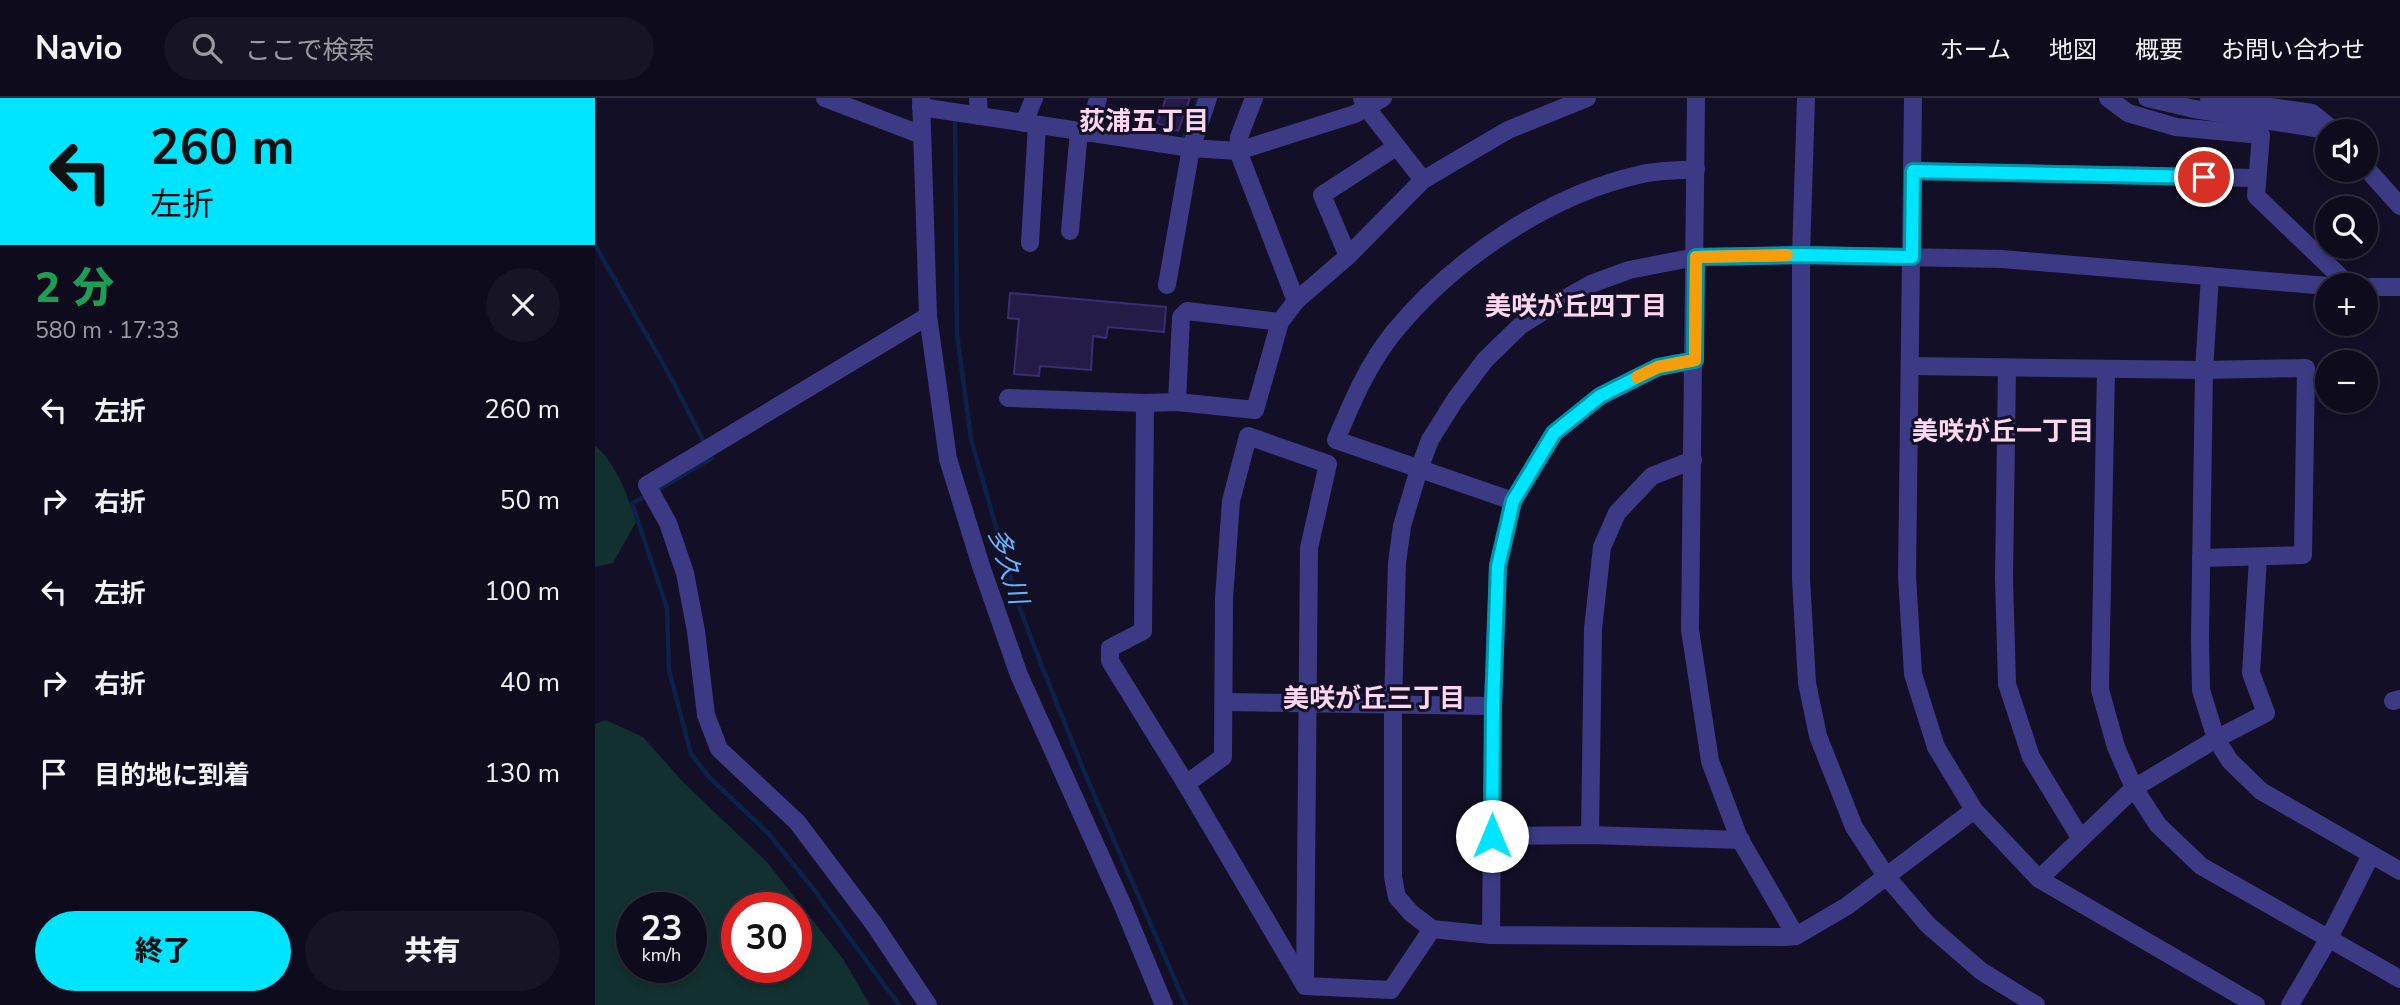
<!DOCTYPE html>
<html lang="ja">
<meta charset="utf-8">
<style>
:root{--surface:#0e0b1c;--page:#171425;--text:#f1f3f6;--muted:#9b9ba3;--line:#2e2b3b;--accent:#00e5ff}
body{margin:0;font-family:"Nunito Sans","Noto Sans JP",sans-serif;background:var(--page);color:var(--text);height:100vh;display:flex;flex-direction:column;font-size:26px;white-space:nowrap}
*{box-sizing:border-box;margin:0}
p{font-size:23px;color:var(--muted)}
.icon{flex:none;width:38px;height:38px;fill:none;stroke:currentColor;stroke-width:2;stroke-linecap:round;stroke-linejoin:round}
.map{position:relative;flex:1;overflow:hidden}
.sheet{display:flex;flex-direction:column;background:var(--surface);width:595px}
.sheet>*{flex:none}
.banner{background:#00e5ff;color:#111;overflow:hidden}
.tools{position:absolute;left:1720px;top:21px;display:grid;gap:14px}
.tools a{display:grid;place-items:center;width:63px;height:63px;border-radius:50%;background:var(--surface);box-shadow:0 4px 10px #0003,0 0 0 2px var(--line);font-size:35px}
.speed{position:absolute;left:21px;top:794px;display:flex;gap:14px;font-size:35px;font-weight:700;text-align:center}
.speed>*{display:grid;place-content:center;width:91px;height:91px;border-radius:50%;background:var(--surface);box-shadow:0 4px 10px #0003,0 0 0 2px var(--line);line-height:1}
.speed small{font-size:18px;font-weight:400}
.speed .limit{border:10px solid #d22;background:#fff;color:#111}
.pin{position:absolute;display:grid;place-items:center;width:60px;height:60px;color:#fff;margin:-30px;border:4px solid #fff;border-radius:50%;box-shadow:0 2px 7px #0007}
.me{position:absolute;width:77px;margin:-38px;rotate:0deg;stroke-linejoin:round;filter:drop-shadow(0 0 5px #0008)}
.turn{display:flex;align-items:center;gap:24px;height:147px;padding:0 35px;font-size:32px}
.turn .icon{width:91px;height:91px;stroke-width:2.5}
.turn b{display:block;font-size:49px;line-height:60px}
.round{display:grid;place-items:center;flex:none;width:74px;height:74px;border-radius:37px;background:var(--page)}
.headline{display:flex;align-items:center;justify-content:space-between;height:119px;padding:0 35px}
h1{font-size:42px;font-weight:800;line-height:52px;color:#1e9e55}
.primary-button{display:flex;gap:14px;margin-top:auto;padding:14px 35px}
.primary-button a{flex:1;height:80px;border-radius:42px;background:var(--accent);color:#111;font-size:28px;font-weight:800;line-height:80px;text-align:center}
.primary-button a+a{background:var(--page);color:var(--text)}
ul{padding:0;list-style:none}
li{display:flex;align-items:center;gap:21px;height:91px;padding:0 35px}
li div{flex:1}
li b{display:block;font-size:26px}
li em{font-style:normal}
header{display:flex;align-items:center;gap:42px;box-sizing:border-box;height:98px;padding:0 35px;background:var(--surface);border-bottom:2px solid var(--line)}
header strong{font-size:33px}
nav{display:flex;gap:38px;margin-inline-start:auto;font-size:24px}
.search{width:490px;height:63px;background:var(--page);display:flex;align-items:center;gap:18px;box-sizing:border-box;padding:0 24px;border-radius:38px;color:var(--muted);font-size:26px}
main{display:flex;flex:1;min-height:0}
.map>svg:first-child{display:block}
.green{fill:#12302f;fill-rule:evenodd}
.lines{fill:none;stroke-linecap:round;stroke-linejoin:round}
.stream{stroke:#0c2248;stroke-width:4.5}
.building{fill:#241b47;stroke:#3b2d73;stroke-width:2}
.minor{stroke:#3d3a85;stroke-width:18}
.route-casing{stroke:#0095a6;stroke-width:18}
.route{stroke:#00e5ff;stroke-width:12}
.slow{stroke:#f59e0b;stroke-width:12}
.labels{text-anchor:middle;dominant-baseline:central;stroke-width:6;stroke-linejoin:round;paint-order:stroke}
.neighbourhood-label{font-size:26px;font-weight:bold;fill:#ffd6f0;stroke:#130f26}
.water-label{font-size:26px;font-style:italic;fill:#62b6ff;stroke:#130f26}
</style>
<header>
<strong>Navio</strong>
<div class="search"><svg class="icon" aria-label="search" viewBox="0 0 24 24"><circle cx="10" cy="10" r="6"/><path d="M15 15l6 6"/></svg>ここで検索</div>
<nav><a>ホーム</a><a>地図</a><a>概要</a><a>お問い合わせ</a></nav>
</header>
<main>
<section class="sheet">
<div class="banner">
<div class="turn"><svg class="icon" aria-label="left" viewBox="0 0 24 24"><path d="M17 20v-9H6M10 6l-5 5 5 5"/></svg><div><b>260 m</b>左折</div></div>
</div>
<div class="headline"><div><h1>2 分</h1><p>580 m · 17:33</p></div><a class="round"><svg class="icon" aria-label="close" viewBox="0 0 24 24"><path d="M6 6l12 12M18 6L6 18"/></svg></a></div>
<ul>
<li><svg class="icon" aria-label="left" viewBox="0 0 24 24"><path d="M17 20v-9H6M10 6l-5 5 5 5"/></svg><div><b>左折</b></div><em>260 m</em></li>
<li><svg class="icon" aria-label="right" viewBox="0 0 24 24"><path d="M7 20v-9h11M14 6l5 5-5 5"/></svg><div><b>右折</b></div><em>50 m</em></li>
<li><svg class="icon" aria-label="left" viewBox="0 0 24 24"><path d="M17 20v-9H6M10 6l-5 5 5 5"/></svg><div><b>左折</b></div><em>100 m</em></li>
<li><svg class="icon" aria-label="right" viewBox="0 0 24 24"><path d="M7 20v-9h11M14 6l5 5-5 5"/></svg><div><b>右折</b></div><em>40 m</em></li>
<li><svg class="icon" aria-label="arrive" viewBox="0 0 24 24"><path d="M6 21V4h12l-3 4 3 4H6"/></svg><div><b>目的地に到着</b></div><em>130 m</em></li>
</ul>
<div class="primary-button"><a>終了</a><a>共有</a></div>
</section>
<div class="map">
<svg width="1805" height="907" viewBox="0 0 1805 907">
<rect width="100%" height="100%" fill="#130f26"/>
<g class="green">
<path d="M0,347C22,367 32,396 41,424L18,465L0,469Z"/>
<path d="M11,622L48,639L89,685L172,764L248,861L275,907H0V626ZM37,810H96V870H37ZM142,810H201V870H142Z"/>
</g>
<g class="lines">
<g class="stream">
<path d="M360,18L362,236L376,341L422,503L446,566L491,678L591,907"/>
<path d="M589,40L604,0"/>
<path d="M0,147L74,276L110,346"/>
<path d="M61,393L117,360L114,354"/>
<path d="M54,397L37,405L72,510L74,572L96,656L114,679L173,735L220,793L304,907"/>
</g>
</g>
<g class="building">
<path d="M571,0H595L583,33L562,25Z"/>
<path d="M415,195L571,209L569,234L513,229L511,240L498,238L496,272L445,268L444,278L419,276L424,221L413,220Z"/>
</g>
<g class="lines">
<g class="minor">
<path d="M230,0L327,37"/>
<path d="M326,0L333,218L353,361L386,468L424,577L528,808L569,907"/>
<path d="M383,0L384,18"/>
<path d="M659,0L644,39L643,53L701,203"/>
<path d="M767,0L771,9L828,82"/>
<path d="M1101,0L1095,532L1115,663L1144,740L1201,838"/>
<path d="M1211,0L1206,157V481L1212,585L1223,638L1259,729L1291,778L1333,827L1386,873L1441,907"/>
<path d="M1318,0L1312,478L1318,576L1341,649L1379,712L1444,781L1661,907"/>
<path d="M1513,0L1533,15L1581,29L1666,37L1661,98L1754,187"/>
<path d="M1552,0L1599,11L1739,33"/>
<path d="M1614,0L1717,15L1737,31"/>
<path d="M326,9L596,50L643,53L760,16L788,0"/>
<path d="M429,25L439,0"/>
<path d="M494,35L503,0"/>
<path d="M1771,70L1805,108"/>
<path d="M1318,73L1662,80"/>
<path d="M475,133L484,33"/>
<path d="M435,145L442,27"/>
<path d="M753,158L727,97L801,49"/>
<path d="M1615,178L1609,272L1605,541L1606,592L1621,641L1635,663L1666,693L1805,773"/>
<path d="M572,187L596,50L613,0"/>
<path d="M1771,189H1805"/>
<path d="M1315,268L1609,272L1711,270L1708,457L1606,460"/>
<path d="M1412,270L1409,480L1412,586L1436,659L1486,741"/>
<path d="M1511,271L1505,592L1521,649L1539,690L1563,727L1606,768L1805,881"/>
<path d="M413,300L550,305L582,304L660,312L685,224L701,203L753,158L828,82L913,32L992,0"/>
<path d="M582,304L586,219L592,213L685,224"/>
<path d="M550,305L548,533L515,550V563L591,686L710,888L796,892L837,831"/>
<path d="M918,403L741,342C757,304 773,266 799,234C858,162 952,98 1043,77C1061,72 1082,73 1101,71"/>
<path d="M1798,603L1805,601"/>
<path d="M630,604L898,608"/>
<path d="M591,686L628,659L629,500L636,403L653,338L733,366L714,450L710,888"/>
<path d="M1379,712L1252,808L1201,838L1190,839L896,837L837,831L816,815L802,799L798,779V606L802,465L807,428L824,371L835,342L860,302L890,262L925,228L960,206L996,186L1034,172L1101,159L1206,157L1407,161L1732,188"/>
<path d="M995,737L998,531L1007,449L1022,415L1057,378L1098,362"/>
<path d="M897,738L995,737L1146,742"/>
<path d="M1444,781L1539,690L1621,641L1671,615L1656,575L1663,460"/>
<path d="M896,837L898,608L903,468L918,403L959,335L1005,298L1063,269L1100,262"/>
<path d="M333,907L279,826L202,724L124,651L111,617L101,533L90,475L73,425L52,387L333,218"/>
<path d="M1695,907L1734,840L1776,757"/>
</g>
</g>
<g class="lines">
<g class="route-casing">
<path id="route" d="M897,738L898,608L903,468L918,403L959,335L1005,298L1063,269L1100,262L1101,159L1206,157L1317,159L1318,73L1609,79"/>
</g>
<use href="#route" class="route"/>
<path class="slow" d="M1042,279L1063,269L1100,262L1101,159L1192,157"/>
</g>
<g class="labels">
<g class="neighbourhood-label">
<text x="549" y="23">荻浦五丁目</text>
<text x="981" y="208">美咲が丘四丁目</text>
<text x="1408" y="333">美咲が丘一丁目</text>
<text x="779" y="600">美咲が丘三丁目</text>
</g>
<g class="water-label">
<text transform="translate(413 468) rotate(73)">多久川</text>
</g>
</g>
</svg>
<div class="tools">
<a><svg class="icon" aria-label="sound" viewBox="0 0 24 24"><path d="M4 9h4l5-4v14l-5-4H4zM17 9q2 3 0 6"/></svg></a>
<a><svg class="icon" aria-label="search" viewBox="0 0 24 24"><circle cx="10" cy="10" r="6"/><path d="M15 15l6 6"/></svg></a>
<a>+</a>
<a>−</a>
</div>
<div class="speed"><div>23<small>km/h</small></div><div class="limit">30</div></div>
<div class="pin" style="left:1609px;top:79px;background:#d93025"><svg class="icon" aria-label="arrive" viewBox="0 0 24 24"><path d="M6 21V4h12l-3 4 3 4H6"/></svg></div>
<svg class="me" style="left:897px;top:738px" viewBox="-20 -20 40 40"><circle r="19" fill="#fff"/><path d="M0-13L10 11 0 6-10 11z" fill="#00e5ff"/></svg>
</div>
</main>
